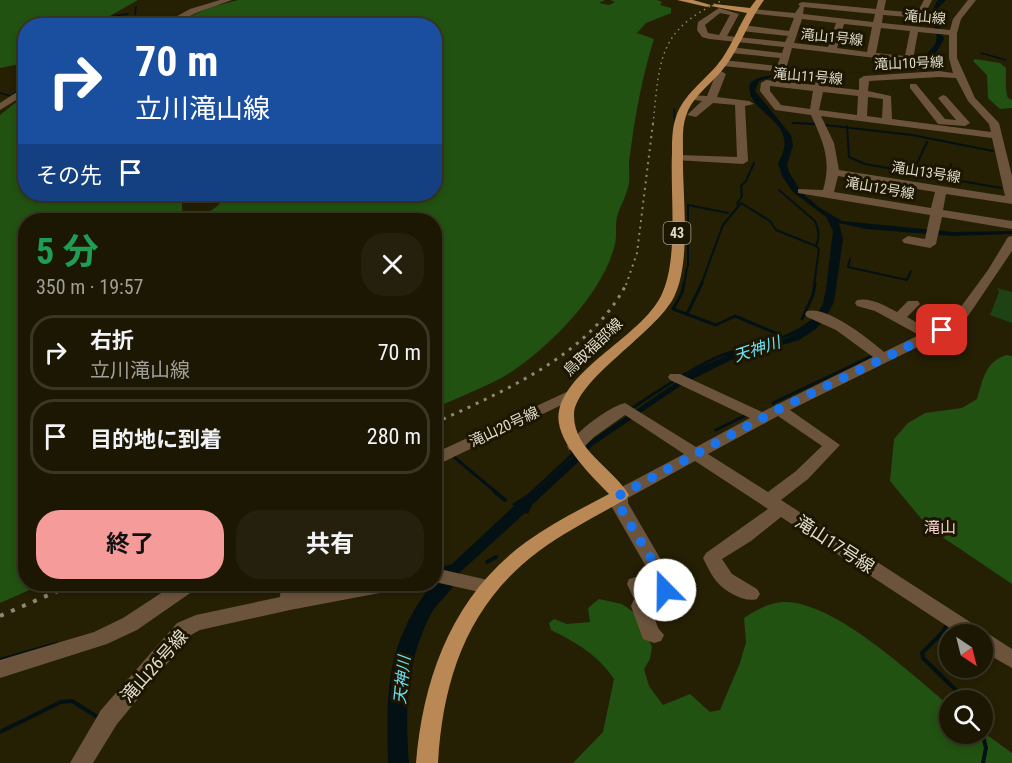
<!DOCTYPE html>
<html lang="ja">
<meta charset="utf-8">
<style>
:root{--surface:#1c1703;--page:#25200d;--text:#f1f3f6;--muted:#a09f9a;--line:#3a3625;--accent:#f59b9a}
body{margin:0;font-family:"Roboto Condensed","Noto Sans JP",sans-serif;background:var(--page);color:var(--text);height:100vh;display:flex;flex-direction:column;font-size:22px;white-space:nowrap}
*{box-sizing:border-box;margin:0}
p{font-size:20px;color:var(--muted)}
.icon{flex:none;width:33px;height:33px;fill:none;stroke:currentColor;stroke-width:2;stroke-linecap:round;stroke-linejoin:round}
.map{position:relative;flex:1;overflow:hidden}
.panel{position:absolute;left:18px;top:213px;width:424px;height:378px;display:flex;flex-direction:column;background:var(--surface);border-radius:24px;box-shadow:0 3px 9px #0003,0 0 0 2px var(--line)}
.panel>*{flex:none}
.hud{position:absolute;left:18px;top:18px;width:424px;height:183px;border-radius:24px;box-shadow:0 3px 9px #0003,0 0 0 2px var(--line);background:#1a4fa0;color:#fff;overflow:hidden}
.needle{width:39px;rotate:145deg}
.tools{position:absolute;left:939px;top:624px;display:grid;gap:12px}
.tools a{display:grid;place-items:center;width:54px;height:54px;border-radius:50%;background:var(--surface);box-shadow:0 3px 9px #0003,0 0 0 2px var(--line);font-size:30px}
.pin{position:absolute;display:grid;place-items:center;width:51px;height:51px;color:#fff;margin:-26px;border-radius:12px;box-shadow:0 3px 9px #0006}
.me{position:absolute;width:66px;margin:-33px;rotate:338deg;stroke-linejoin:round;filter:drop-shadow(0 0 4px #0008)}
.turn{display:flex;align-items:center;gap:21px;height:126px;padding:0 18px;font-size:27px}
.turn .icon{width:78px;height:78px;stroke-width:2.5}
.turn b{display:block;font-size:42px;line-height:51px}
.then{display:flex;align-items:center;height:57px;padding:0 18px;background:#0003;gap:12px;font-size:22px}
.round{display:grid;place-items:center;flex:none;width:63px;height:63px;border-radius:24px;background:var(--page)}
.summary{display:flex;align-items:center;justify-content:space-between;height:102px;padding:0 18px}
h1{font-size:36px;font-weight:700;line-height:45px;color:#1e9e55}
.primary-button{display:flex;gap:12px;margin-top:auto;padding:12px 18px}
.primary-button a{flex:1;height:69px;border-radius:24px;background:var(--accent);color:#111;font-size:24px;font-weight:700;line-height:69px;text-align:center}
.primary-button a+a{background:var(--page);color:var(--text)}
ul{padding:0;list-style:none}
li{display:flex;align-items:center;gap:18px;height:75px;margin:0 12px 9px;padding:0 6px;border:3px solid var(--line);border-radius:24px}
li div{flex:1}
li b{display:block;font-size:22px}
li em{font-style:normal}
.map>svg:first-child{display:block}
.green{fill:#1e4213}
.forest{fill:#225211;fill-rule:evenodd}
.water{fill:#041114}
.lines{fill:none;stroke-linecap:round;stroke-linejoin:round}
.stream-far3{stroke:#041114;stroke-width:1.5}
.stream-far2{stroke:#041114;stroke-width:2}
.stream-far1{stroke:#041114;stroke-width:3}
.stream{stroke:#041114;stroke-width:4}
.minor{fill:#6c543c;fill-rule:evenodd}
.major{fill:#ba8854;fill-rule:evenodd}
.rail-far3{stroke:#8c8873;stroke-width:1.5;stroke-dasharray:1.5 4;stroke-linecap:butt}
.rail-far2{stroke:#8c8873;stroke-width:2;stroke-dasharray:2 4.5;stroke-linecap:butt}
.rail-far1{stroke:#8c8873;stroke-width:3;stroke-dasharray:3 6;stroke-linecap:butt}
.rail{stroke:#8c8873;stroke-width:4;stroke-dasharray:4 8;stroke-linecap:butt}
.route{stroke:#1a73e8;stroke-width:10;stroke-dasharray:0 18}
.labels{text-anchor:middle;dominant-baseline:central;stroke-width:6;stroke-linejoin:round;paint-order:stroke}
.far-street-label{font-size:14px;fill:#dfdccc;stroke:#1c1500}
.shield{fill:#1c1500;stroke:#a4a08f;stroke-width:1.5}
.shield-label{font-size:14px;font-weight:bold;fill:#dfdccc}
.street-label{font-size:15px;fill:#dfdccc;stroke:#1c1500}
.water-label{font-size:16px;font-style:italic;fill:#6ae0f6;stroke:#1c1500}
.neighbourhood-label{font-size:16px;fill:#f3d0cf;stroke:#1c1500}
.near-street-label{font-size:18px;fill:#dfdccc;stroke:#1c1500}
</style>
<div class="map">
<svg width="1012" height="763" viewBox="0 0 1012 763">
<rect width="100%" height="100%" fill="#251f04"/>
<path class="green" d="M997,288L1012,292V323L990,315L999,292Z"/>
<g class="forest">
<path d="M0,0H138L94,25L26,26L25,63L0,68Z"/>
<path d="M238,0H605L599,3L609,5L615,2L610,0H657L662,2L660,5L671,8V13L646,23L637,33L654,39C642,77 635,116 630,155C628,164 630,174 629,183C627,195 620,206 617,217C615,226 617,236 615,244C604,291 555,341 517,368C497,383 459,397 435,408V220H26V584H43L0,603V115L25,95L26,194H435V26L170,25L212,7ZM207,195H214L220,203C212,214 193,218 182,211V203Z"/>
<path d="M975,59L1000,63L1006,68C1006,77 1005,91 1008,98L1012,100V108L1000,109L988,98L987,75L973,61Z"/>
<path d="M1007,355L1012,356V584L929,528L890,481L894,439L908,423L925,413L962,408L977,399C983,380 985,361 1007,355Z"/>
<path d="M599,599L622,604L639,616L652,647L650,659L644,669L649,686L663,705L690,694L710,712L720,710L740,663L746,642L744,618C755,611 768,603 782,602C832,599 911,674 949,705L950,734L983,732L1012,753V763H573L603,732L614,679C598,655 577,643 551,630L549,623L554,619L567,624L590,622L588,608Z"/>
</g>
<path class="water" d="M938,0H946L938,8L937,21L944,39L936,53L910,70L772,77L759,81L755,91L791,135L793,145L787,165L789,172L801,192L820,208L842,221L954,232L1012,231V234L954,236L866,229L839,223L843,239L834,302L826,317L816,329L799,340L731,360L683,384L592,446L575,465L532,505L528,514L525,513L458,574C454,592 438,600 430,616C406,662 405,713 409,763H388C386,690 386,644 432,584H435V569L452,564L514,506L512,504L528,494L531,495L590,441L696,369L730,354L787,338L812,323L823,304L826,289L833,231L826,217L793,192L782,176L778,163C804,119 743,115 750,83C759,75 774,75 786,74C827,71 905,82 933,47C945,32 922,24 938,0Z"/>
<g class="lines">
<g class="stream-far3">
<path d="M135,14L136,7"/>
<path d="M118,19L113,16L128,14"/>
<path d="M981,53L1006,60"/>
<path d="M0,93L11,96"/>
<path d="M13,94L26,87"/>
<path d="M674,109L675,124"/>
<path d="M793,123L817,124"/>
</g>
<g class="stream-far2">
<path d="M793,123L817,124"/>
<path d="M825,125L912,135L993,151"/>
<path d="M847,126L849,157L865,164L1001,188"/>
<path d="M913,172L927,142"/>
<path d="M946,178L951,164"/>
<path d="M779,190L815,221C819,229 820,237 816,246L819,249L814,285"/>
<path d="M737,204L742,196L741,186L746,181L754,163"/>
<path d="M850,259L848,267L907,280L911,271"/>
<path d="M688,266V205L728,213"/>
<path d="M684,285L687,268"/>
<path d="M701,285L723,225L741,203L770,221L776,230L816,246"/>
</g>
<g class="stream-far1">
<path d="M684,283L682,293L673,309L716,325L735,316L778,334"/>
<path d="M687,314L702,283"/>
<path d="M802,319L813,295L815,283"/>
<path d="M773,403L874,355"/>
<path d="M629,410C656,393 683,373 713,359C747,343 786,345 815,318"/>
<path d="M716,430L746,415"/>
<path d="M454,457L497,493"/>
<path d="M531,493L575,452"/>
</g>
<g class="stream">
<path d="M495,492L505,500"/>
<path d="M527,497L533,492"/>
<path d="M487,562L496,557"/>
<path d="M947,624L943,632L922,653L923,658L966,700"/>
<path d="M0,660L56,644"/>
<path d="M0,732L61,702L72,701L99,718"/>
<path d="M982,732L986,748L983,763"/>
</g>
<g class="minor">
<path d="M220,0H232L196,13L170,26H159L190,9Z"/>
<path d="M878,0H886L884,10L917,13L924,0H932L923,18L883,15L882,23L950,30L953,19L968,0H976L961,19L957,33V58L975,98L999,123L1012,176V204L946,194L943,210L1012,221V229L942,217L936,244L930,248L904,243L902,240L908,236L925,239L930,215L798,193V189L823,190C832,160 823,142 811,115L775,110L760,91L761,83L766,80L815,85L816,77L821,74L826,77L824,86L859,90V79L864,76L939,71L953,73L949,58V35L918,32L913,59L909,62L792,48L786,69L781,72L723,66L718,63L723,60L777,66L780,58L731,53L727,50L731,47L782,53L784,47L709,39L702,37L697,30L698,22L719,8L739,14L727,36L785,42L788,36L742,31L738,28L742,25L789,31L794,18L749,13L748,11L752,9L795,13L800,6L798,4L802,2L876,9ZM804,7L875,14L873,22L803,14ZM720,13L730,15L719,35L708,33L705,25ZM802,19L836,23L828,47L794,43ZM844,24L872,27L867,52L837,48ZM881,28L910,31L905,56L876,53ZM939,77L956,78L968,101L989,124L991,132L892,119L891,96L868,91L869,81ZM770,86L813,91L810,109L781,105L770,91ZM823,92L858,96L857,115L819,110ZM868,97L883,99L882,118L867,116ZM821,116L992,138L1005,196L839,170L834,143ZM838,176L935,192L931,208L834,192Z"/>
<path d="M721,71L726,74L717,97L749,101L754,104L745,106L748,161L743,164L675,160L674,158L679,155L737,157L735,105L713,103L696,117L687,115L702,101L688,99V95L707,96L716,74Z"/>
<path d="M910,84H916L945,119L956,120L938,98L943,95L946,96L970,123L965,126L938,124L910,88Z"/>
<path d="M26,86V94L0,110V103Z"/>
<path d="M1012,236V251L962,325L790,410L840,445L808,479L781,500L1012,649V668L982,651V634H959L781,517L751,541L722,559L732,574L757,589L760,594L757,599C745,603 726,592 718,583C712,577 707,566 703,558L706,553L768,509L695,461L628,498V503L671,577L674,590L669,600L651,607L658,628L664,635L661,641L654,643L643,639L631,606L634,599L627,584L629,579L636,577L643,579L650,592L655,589V582L610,504L614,491L684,454L625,415L594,437L581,450H569L567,446C576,432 608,407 625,403L696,447L750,418L670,380L668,377L670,374H680L762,412L873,357L836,330L807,317L805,314L807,311C828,306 869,339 884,352L919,335L875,311L857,306L855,303L857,300C870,297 886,306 897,312L908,301H918L920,304L907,317L930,330L952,319L988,270L1008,237ZM778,416L822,446L796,471L768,492L708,454Z"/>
<path d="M573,389L578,391L581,394L578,397L435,466V453Z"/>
<path d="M435,568L488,580L495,582L497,587L495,592L488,594L435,582Z"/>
<path d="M175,584H198L196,589L137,630L107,644L0,678V660L94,632L123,618Z"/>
<path d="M281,584H299V593L352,584H399L397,589L390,591L290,610L200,630L191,635L117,724L93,763H70L101,710L177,623L196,615L280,597Z"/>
</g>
<g class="major">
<path d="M677,0H693L711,5L707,7Z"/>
<path d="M756,0H764C747,23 739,52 719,74C707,87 691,99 686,116C682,127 683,141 683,153C682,195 692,260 674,297C656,333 576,379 574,414C573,450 612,467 629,495L626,499C597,516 566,531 539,551C468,604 443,678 438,763H416C423,677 453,595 526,542C552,523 581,509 609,494C591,475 553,439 559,411C569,366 640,337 661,296C679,260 670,195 672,153C672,141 672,128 676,117C683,95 704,81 718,64C730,49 737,30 747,13L711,6L715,4L750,8Z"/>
</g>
<path class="rail-far3" d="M653,124C660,60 657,30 723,0"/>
<path class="rail-far2" d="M626,285L637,253L653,123"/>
<path class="rail-far1" d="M435,423C505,390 589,356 627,283"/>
<path class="rail" d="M0,616L74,584"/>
</g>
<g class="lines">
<path class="route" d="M665,590L652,560L618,504L620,495L779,409L942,330"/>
</g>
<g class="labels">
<g class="far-street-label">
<text transform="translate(925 17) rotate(5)">滝山線</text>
<text transform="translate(832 37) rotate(6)">滝山1号線</text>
<text transform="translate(909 63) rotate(-2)">滝山10号線</text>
<text transform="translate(808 76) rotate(5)">滝山11号線</text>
<text transform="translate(926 172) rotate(9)">滝山13号線</text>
<text transform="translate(880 188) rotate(10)">滝山12号線</text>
</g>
<rect class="shield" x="663.5" y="222" width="27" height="22" rx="4.5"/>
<g class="shield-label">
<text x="677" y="233">43</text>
</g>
<g class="street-label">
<text transform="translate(593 347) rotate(-44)">鳥取福部線</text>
<text transform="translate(504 427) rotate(-25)">滝山20号線</text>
</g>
<g class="water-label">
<text transform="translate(757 349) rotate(-18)">天神川</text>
<text transform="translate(402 680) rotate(-84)">天神川</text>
</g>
<g class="neighbourhood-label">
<text x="940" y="527">滝山</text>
</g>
<g class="near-street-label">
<text transform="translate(835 544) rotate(33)">滝山17号線</text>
<text transform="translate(154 666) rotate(-48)">滝山26号線</text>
</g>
</g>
</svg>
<div class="tools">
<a><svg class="needle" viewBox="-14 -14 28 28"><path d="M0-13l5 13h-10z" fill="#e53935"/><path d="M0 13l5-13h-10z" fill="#a09f9a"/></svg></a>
<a><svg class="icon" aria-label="search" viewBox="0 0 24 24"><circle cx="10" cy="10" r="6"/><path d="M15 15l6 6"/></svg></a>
</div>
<div class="pin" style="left:942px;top:330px;background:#d93025"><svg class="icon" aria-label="arrive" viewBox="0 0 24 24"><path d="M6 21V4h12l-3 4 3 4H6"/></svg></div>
<svg class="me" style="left:665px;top:590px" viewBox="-20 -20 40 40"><circle r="19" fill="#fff"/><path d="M0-13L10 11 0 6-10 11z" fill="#1a73e8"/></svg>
<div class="hud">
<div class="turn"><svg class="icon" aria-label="right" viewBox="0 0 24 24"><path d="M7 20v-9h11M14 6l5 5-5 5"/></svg><div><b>70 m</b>立川滝山線</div></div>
<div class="then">その先<svg class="icon" aria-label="arrive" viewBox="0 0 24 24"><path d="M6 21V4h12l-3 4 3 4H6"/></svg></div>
</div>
<section class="panel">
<div class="summary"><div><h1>5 分</h1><p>350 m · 19:57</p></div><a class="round"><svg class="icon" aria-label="close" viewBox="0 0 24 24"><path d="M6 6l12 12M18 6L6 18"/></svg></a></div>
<ul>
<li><svg class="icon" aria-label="right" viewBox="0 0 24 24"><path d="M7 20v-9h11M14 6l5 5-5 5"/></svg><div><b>右折</b><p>立川滝山線</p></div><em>70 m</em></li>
<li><svg class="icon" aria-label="arrive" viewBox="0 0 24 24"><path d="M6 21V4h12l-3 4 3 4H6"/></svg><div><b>目的地に到着</b></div><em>280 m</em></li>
</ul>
<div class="primary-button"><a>終了</a><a>共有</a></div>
</section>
</div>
